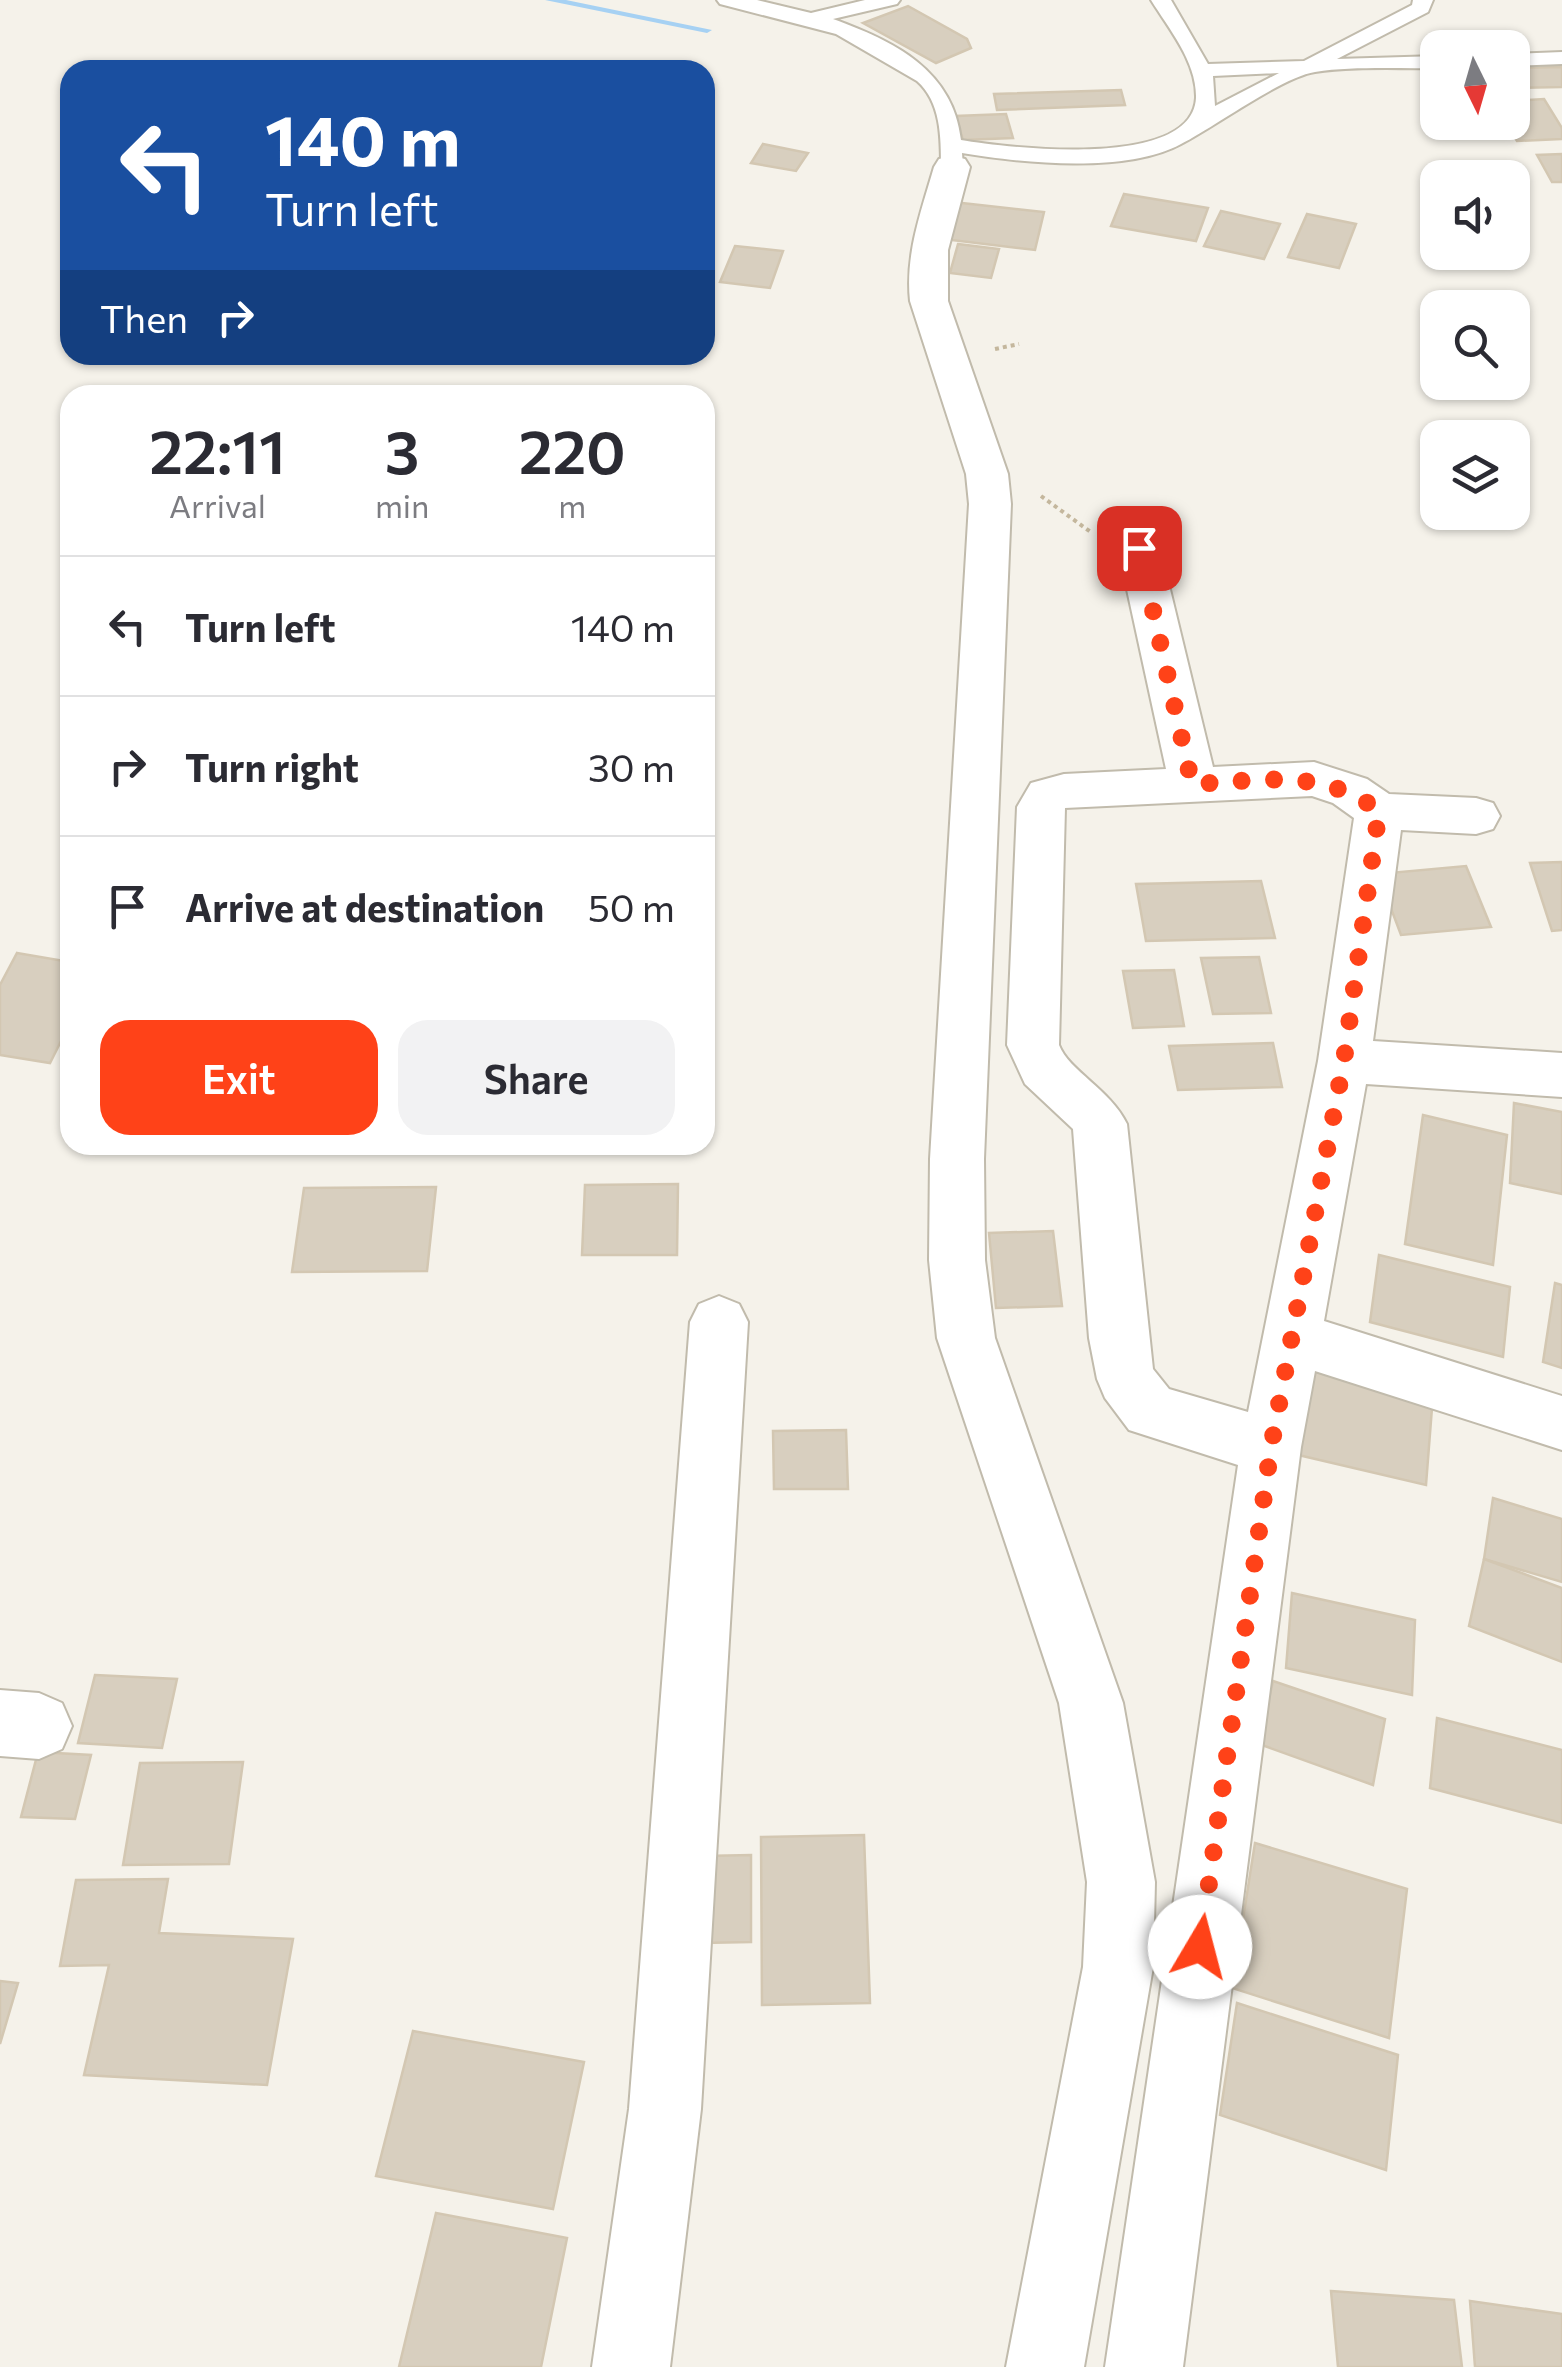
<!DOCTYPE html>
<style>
:root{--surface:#fff;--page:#f2f2f3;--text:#2b2b33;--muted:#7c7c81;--line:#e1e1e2;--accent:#ff4218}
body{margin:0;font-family:Commissioner,sans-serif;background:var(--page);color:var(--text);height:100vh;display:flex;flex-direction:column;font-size:38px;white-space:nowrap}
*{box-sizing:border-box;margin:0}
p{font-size:32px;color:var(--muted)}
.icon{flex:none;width:55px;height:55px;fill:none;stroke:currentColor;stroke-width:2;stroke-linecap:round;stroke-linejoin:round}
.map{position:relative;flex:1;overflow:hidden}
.details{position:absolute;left:60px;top:385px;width:655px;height:770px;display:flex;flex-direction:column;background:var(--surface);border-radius:30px;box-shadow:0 2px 8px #0004}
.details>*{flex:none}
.hud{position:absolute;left:60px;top:60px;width:655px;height:305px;border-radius:30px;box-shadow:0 2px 8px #0004;background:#1a4fa0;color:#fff;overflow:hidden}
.needle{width:65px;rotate:175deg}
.tools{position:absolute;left:1420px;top:30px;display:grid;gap:20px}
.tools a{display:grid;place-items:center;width:110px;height:110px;border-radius:20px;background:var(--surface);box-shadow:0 2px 8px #0004;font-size:50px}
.pin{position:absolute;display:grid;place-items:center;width:85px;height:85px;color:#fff;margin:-42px;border-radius:20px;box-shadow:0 5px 15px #0006}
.me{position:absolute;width:110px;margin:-55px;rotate:8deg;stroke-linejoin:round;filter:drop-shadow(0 0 8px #0008)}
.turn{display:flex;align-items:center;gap:35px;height:210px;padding:0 40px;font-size:45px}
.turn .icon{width:130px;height:130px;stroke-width:2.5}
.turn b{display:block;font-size:70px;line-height:85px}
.then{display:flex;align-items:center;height:95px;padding:0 40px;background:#0003;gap:20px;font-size:38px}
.eta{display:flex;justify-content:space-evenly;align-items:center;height:170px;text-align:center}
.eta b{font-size:60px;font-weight:600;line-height:70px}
.primary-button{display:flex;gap:20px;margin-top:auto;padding:20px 40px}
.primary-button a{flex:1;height:115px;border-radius:30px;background:var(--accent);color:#fff;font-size:40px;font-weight:600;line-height:115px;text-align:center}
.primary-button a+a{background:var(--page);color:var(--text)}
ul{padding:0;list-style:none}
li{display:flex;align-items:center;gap:30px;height:140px;padding:0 40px;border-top:2px solid var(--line)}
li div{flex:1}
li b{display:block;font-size:38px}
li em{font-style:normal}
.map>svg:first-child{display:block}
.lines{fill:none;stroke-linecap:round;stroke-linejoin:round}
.stream{fill:#a6d1f3;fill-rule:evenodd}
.building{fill:#d8cfbf;stroke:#d3c7b2;stroke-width:2.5}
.service-casing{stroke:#c1bbac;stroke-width:4}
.minor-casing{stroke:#c1bbac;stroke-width:4}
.path{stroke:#c4b79d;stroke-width:4;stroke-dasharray:4 4;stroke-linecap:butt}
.service{fill:#fff;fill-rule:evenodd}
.minor{fill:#fff;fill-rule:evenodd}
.route{stroke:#ff4218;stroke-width:18;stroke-dasharray:0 32.4}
</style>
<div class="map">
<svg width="1562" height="2367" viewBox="0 0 1562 2367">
<rect width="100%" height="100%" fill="#f5f2ea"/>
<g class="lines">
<path class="stream" d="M545,0H566L712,30L707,33Z"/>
</g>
<g class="building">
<path d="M908,6L967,39L971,48L936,63L863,23Z"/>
<path d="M1562,67V87L1512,88V68Z"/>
<path d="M1121,90L1125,105L997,110L994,94Z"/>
<path d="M1544,99L1562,128V139L1517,141L1505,122H1512V101Z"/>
<path d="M1006,114L1013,138L963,140L956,116Z"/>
<path d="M763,144L808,153L796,171L751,163Z"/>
<path d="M1562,154V182H1552L1537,155Z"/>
<path d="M1124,194L1208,208L1196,241L1111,226Z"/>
<path d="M953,202L1044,212L1035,250L943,239Z"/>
<path d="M1221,211L1280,224L1264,259L1204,246Z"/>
<path d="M1307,214L1356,224L1339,268L1288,257Z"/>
<path d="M958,244L999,249L991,278L950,273Z"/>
<path d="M735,246L783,251L770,288L720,282Z"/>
<path d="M1562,862V930L1552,931L1530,863Z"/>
<path d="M1466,866L1491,927L1401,935L1378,874Z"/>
<path d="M1261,881L1275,938L1146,941L1136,884Z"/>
<path d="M17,953L70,962V1023L50,1063L0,1055V985Z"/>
<path d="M1259,957L1271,1013L1213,1014L1201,958Z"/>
<path d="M1174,970L1184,1026L1133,1028L1123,971Z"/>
<path d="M1273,1043L1282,1087L1178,1090L1169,1046Z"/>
<path d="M1514,1103L1562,1112V1194L1510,1183Z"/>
<path d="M1423,1115L1507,1135L1493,1265L1405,1244Z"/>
<path d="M678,1184L677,1255H582L585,1185Z"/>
<path d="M436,1187L427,1271L292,1272L304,1188Z"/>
<path d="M1053,1231L1062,1306L996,1308L989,1233Z"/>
<path d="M1379,1255L1510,1287L1503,1357L1370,1322Z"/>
<path d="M1555,1283L1562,1285V1368L1543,1362Z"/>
<path d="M1305,1366L1433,1395L1426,1485L1294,1454Z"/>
<path d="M846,1430L848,1489H774L773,1431Z"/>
<path d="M1493,1498L1562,1519V1582L1484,1559Z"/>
<path d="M1484,1559L1562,1588V1662L1469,1626Z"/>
<path d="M1292,1593L1415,1620L1412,1695L1286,1668Z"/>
<path d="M95,1675L177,1679L162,1748L78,1743Z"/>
<path d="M1273,1681L1385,1719L1373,1785L1259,1744Z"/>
<path d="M1437,1718L1562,1750V1823L1430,1788Z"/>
<path d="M38,1752L91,1755L75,1819L21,1817Z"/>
<path d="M243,1762L229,1864L123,1865L140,1763Z"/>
<path d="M864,1835L870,2003L762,2005L761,1837Z"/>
<path d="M1255,1843L1407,1889L1389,2038L1232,1988Z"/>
<path d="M751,1855V1942L702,1943L703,1856Z"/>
<path d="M168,1879L159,1933L293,1939L267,2085L84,2075L109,1965L60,1966L76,1880Z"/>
<path d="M0,1981L18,1983L0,2044Z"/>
<path d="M1237,2003L1398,2055L1386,2170L1220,2115Z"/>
<path d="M413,2031L584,2062L553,2209L376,2176Z"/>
<path d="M436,2213L567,2238L541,2367H399Z"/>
<path d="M1331,2291L1454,2300L1462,2367H1338Z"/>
<path d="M1470,2301L1562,2314V2367H1475Z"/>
</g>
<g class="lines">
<g class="service-casing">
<g id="service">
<path d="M717,0H757L811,13L865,0H900L897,4L833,19C894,41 953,70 961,140C1008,148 1192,170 1196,98C1197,62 1169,29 1151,0H1171L1208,64L1304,61L1412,5L1413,0H1433L1428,12L1337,59L1438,56V68C1398,69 1354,66 1315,72C1282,77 1213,128 1181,144C1126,174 1022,163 962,153L963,167L952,173L941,167C941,137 941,102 917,81L836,34L720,4ZM1279,73L1215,106L1213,76Z"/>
<path d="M1562,52V64L1512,66V54Z"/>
</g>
</g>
<g class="minor-casing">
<g id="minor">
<path d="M952,156L965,159L970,167L948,250V301L1008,474L1011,504L984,1159L985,1260L995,1338L1123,1703L1155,1882L1153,1967L1084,2367H1006L1083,1967L1087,1882L1059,1703L937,1338L929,1260L930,1159L969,504L966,474L910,301C905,254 921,212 934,167L939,159Z"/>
<path d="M1139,534L1154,538L1160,548L1213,767L1314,762L1367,779L1389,794L1476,798L1493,803L1500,816L1493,829L1476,834L1401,830L1373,1041L1562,1053V1097L1366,1084L1324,1321L1562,1396V1450L1315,1371L1301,1447L1183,2367H1105L1238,1465L1129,1430L1105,1398L1097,1379L1089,1338L1073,1129L1025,1084L1007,1045L1017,807L1031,783L1064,774L1166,769L1118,548L1124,538ZM1312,796L1333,803L1354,818L1318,1061L1248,1412L1169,1389L1153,1369L1127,1124C1110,1089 1069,1071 1059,1045L1065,808Z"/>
<path d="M719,1296L739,1304L748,1322L701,2109L670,2367H592L629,2109L690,1322L699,1304Z"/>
<path d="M0,1690L39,1693L62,1703L72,1726L62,1749L39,1759L0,1756Z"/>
</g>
</g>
<g class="path">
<path d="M995,349L1019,344"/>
<path d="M1041,496L1092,533"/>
</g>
<use href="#service" class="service"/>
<use href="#minor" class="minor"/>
</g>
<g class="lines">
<path class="route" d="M1139,548L1192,784C1260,781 1321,767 1379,811L1344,1060L1271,1447L1200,1947"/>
</g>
</svg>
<div class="tools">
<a><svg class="needle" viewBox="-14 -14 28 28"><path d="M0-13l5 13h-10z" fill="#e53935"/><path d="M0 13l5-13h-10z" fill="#7c7c81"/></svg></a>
<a><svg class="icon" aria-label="sound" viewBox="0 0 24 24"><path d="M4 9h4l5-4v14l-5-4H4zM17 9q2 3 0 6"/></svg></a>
<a><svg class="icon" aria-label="search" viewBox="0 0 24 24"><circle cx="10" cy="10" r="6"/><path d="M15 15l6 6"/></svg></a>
<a><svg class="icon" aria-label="layers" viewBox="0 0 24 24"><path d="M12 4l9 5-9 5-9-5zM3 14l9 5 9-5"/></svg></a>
</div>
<div class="pin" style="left:1139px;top:548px;background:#d93025"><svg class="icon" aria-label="arrive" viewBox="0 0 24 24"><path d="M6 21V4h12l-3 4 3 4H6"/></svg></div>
<svg class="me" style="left:1200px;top:1947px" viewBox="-20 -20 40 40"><circle r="19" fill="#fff"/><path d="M0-13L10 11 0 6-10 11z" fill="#ff4218"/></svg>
<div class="hud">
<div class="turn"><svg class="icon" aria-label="left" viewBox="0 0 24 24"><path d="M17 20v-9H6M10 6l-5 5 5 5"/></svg><div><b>140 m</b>Turn left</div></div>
<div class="then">Then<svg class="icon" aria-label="right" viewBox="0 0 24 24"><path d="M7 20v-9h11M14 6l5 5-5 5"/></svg></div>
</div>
<section class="details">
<div class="eta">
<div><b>22:11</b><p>Arrival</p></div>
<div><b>3</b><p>min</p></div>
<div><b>220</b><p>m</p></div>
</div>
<ul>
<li><svg class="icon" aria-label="left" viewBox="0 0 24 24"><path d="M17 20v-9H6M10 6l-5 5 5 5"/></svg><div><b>Turn left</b></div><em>140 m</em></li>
<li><svg class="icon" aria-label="right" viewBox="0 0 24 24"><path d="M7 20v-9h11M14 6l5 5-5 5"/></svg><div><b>Turn right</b></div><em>30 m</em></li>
<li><svg class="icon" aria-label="arrive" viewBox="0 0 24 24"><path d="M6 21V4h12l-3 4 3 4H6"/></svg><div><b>Arrive at destination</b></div><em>50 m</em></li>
</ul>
<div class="primary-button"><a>Exit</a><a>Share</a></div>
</section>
</div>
